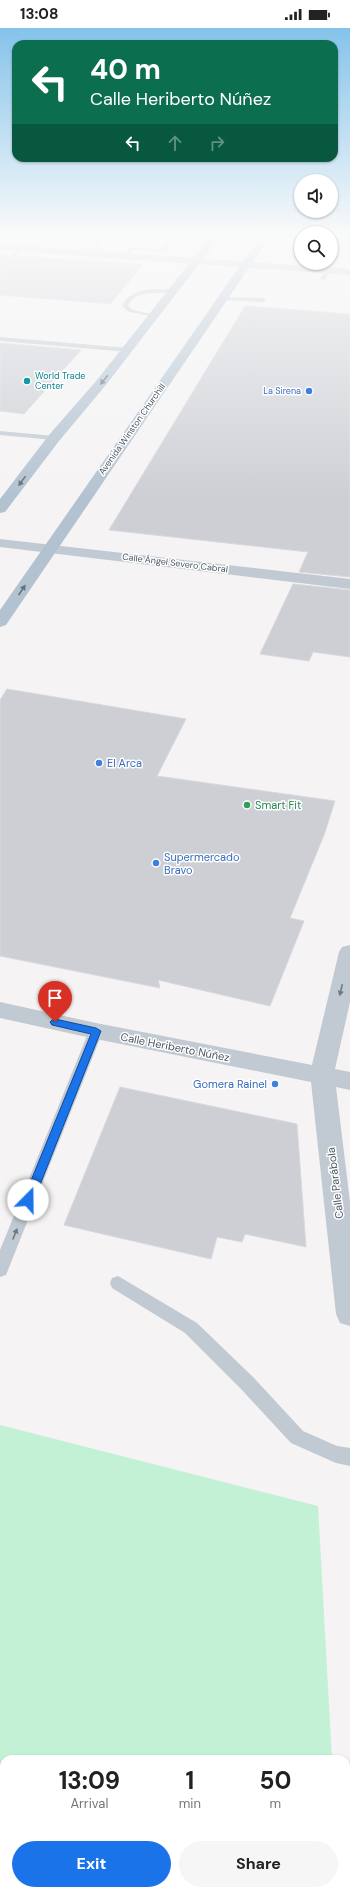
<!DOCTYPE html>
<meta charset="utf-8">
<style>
:root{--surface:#fff;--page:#f6f6f6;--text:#222;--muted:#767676;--accent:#1a73e8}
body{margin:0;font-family:"DM Sans",sans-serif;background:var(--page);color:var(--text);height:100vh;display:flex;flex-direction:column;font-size:15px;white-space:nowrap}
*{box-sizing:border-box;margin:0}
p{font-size:13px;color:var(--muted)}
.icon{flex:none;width:22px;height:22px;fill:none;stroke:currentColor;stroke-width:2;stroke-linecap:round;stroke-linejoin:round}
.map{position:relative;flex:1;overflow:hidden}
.drawer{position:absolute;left:0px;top:1727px;width:350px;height:140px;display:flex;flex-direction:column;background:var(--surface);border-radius:12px 12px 0 0;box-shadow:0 1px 3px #0004}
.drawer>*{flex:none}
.top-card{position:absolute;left:12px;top:12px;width:326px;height:122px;border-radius:12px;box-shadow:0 1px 3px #0004;background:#0b6e4f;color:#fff;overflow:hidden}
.controls{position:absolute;left:294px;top:146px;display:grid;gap:8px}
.controls a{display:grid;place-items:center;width:44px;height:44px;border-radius:50%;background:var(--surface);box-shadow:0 1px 3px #0004;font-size:20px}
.pin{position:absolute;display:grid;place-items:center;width:34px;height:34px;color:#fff;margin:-41px -17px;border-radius:50% 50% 50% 0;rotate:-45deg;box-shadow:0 0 4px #0007}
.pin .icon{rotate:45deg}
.me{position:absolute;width:44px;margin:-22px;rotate:22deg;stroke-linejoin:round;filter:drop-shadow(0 0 3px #0008)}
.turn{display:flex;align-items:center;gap:14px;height:84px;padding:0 12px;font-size:18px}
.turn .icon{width:52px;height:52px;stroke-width:2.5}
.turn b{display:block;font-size:28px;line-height:34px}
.lanes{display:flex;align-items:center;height:38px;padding:0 12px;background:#0003;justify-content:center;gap:20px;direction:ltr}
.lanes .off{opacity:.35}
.eta{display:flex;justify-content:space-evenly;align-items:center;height:68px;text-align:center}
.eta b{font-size:24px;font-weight:700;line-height:28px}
.cta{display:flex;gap:8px;margin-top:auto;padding:8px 12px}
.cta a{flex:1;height:46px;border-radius:24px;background:var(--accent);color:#fff;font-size:16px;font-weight:700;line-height:46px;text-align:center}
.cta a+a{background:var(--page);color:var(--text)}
.status{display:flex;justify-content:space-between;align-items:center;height:28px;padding:0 20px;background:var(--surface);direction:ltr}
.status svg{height:11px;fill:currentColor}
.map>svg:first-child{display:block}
.green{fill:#c3f1d5}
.building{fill:#cdcfd5;stroke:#d7d9de}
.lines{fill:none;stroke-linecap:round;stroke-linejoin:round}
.lane{fill:#c1cad2;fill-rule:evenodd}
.street{fill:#c1cad2;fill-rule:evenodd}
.secondary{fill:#c1cbd6;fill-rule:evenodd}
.primary{fill:#b3c2d1;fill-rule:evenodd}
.oneway{fill:#64717d}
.oneway2{fill:#6e7983}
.route{fill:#1a73e8;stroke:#114b97}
.culture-dot{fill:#0f9aa8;stroke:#fff;stroke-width:1.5}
.shop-dot{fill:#3f7fe0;stroke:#fff;stroke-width:1.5}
.leisure-dot{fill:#2e9e5b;stroke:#fff;stroke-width:1.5}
.labels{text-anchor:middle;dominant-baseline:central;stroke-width:3;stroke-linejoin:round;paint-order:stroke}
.far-culture-label{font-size:9px;fill:#0d838f;stroke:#fff;text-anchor:start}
.far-shop-label{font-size:9px;fill:#366cbe;stroke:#fff;text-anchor:end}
.far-street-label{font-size:9px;fill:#4a5661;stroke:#fff}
.shop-label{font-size:11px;fill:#366cbe;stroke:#fff;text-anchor:start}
.leisure-label{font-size:11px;fill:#27864d;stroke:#fff;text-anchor:start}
.street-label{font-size:11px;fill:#4a5661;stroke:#fff}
</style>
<div class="status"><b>13:08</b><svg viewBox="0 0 49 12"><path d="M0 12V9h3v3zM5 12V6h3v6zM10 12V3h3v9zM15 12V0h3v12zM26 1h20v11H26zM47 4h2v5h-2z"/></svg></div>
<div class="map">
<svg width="350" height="1867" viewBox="0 0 350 1867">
<rect width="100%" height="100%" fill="#f5f3f3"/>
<path class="green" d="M0,1397L318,1478L332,1731H4V1863H339V1867H0Z"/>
<g class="building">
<path d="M0,227L10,228L12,230L18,228L143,237L110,276L0,267Z"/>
<path d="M245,278L350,286V549L299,544L308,524L109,502Z"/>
<path d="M0,315L24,317L81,322L24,386L0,383Z"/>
<path d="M293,556L350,562V629L313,624L309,633L260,626Z"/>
<path d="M7,661L186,691L157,748L335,773L324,807L290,890L304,893L270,978L158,952L160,960L0,928V672Z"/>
<path d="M120,1059L297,1096L306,1219L245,1206L242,1214L217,1209L211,1231L64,1197Z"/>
</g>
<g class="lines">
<g class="lane">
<path d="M102,209H108L91,227H87V225Z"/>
<path d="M171,209H177L164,224L133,222L126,229L121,228L132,218L161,221Z"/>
<path d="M188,209H212L217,211L214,213Z"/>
<path d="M331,209L350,211V215L331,213Z"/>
<path d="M19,220L24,221L16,228H12V226Z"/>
<path d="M328,240L331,242L325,252L320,253L319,252L326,241Z"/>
<path d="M173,261L175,262V264C160,267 136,260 128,278L133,282L156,287V289L129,284L122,278C131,258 155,262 173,261Z"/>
<path d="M221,269L263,270L266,272L263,274L223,272L220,270Z"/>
<path d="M0,309L128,320L131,322L128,324L0,313Z"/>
<path d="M0,403L54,408L58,410L54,412L0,407Z"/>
<path d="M96,998L101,1000L103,1003L8,1242L6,1247L0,1249V1222L89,1003L91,1000Z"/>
<path d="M118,1248L197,1295L254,1350L303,1403L337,1418L350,1420V1438L336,1435L291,1415L242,1362L185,1305L112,1260L110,1255L112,1250Z"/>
</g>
<g class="street">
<path d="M0,511L350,551V561L0,519Z"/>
<path d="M350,917V974L335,1041L350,1044V1062L336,1059L350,1174V1298L340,1295L336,1286L311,1054L96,1011L0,990V974L96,995L312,1037L339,924L342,919Z"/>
</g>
<path class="secondary" d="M0,216L350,241V247L0,222Z"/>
<g class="primary">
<path d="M210,209H220L105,358L59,413L5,484L0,485V471L49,407L97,352Z"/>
<path d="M260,209H270L6,597L0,599V582Z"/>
</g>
</g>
<defs><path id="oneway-solid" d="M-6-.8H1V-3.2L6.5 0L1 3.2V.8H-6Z"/></defs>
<g class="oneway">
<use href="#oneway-solid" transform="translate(104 352) rotate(129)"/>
<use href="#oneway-solid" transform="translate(22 453) rotate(126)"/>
<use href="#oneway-solid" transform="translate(22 562) rotate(-56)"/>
</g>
<g class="oneway2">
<use href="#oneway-solid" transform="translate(341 962) rotate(103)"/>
<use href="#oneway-solid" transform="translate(15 1206) rotate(-68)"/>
</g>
<linearGradient id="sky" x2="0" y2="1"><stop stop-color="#85c3ea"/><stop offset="0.44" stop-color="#fafafa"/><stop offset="1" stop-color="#fafafa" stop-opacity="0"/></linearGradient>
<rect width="350" height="470" fill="url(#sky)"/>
<path class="route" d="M55,991L96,1000L101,1003L34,1172L32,1175H24L23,1172L91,1006L52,997L50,994L52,992Z"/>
<circle class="culture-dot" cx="27" cy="353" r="4"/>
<g class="shop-dot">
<circle cx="309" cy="363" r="4"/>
<circle cx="99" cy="735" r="4"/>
<circle cx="156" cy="835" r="4"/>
<circle cx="275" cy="1056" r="4"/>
</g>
<circle class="leisure-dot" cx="247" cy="777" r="4"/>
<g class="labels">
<g class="far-culture-label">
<text x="35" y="348">World Trade<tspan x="35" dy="10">Center</tspan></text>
</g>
<g class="far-shop-label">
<text x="301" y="363">La Sirena</text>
</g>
<g class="far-street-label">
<text transform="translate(132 401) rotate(-55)">Avenida Winston Churchill</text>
<text transform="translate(175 535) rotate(7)">Calle Ángel Severo Cabral</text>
</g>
<g class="shop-label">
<text x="107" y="735">El Arca</text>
<text x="164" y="829">Supermercado<tspan x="164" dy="13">Bravo</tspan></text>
<text x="267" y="1056" text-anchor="end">Gomera Rainel</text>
</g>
<g class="leisure-label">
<text x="255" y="777">Smart Fit</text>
</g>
<g class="street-label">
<text transform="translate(175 1019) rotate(11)">Calle Heriberto Núñez</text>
<text transform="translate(335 1155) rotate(-97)">Calle Parábola</text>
</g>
</g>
</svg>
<div class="controls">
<a><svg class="icon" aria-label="sound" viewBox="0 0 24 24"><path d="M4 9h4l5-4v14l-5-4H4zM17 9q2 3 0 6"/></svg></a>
<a><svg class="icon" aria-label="search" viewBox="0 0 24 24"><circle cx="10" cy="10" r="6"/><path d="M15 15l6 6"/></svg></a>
</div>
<div class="pin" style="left:55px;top:994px;background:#d93025"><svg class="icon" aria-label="arrive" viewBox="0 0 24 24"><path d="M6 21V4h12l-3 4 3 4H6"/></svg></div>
<svg class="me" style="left:28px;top:1172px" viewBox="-20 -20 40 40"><circle r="19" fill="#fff"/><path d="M0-13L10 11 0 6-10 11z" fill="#1a73e8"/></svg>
<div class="top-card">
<div class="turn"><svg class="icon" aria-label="left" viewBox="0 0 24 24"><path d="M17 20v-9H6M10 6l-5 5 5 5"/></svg><div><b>40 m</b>Calle Heriberto Núñez</div></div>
<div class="lanes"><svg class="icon" aria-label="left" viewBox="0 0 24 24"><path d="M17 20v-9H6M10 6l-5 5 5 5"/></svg><svg class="icon off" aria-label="ahead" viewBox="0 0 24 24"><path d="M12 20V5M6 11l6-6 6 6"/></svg><svg class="icon off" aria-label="right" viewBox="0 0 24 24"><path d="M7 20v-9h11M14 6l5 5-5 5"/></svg></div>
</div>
<section class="drawer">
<div class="eta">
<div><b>13:09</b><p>Arrival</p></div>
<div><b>1</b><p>min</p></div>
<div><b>50</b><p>m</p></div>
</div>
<div class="cta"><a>Exit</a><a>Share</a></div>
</section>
</div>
